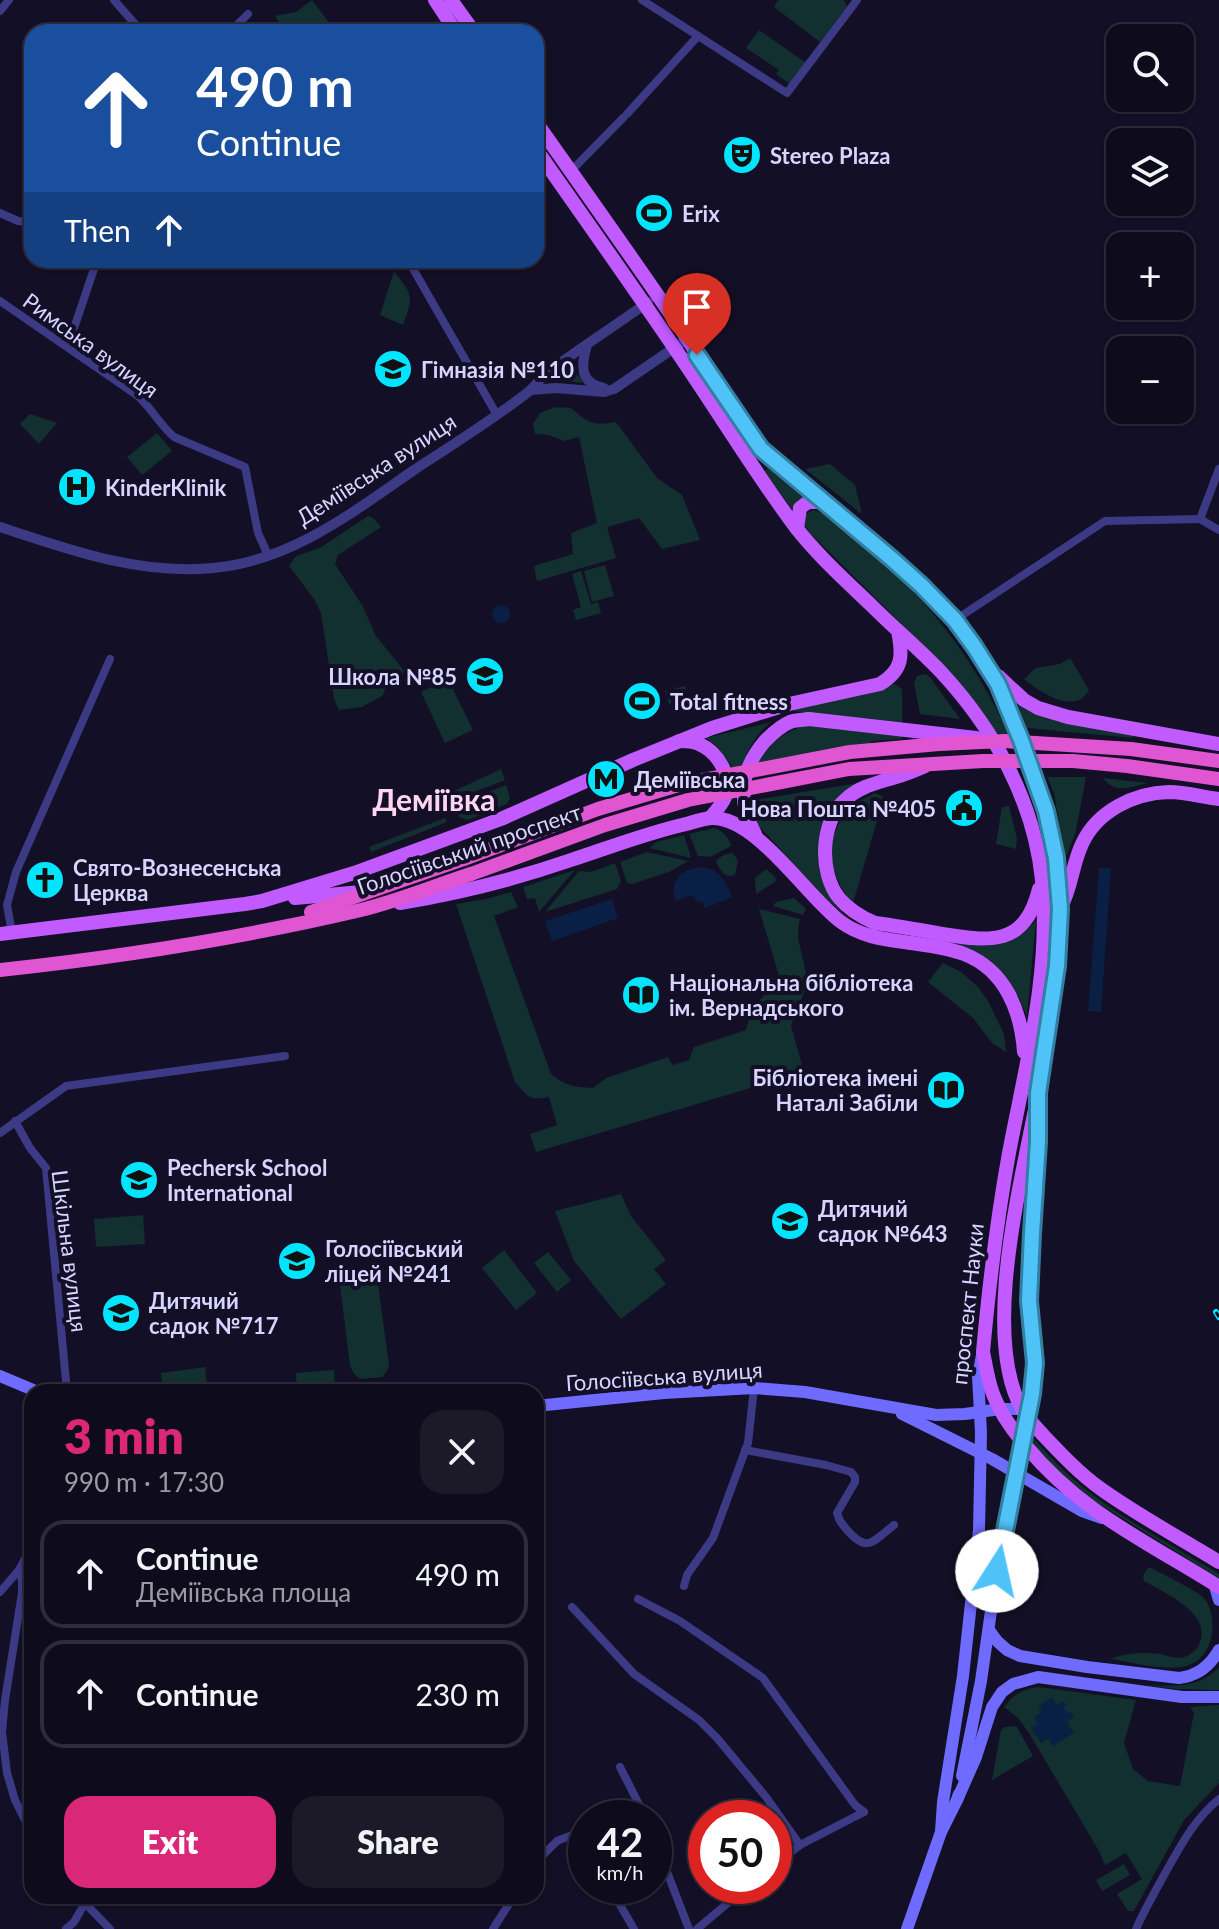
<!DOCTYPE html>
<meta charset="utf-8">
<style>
:root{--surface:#0e0b1c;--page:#1c1929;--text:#f1f3f6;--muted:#9b9ba3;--line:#2e2b3b;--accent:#db2777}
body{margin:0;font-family:Lato,sans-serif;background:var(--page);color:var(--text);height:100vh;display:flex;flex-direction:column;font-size:30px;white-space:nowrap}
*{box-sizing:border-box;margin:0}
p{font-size:26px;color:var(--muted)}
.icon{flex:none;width:44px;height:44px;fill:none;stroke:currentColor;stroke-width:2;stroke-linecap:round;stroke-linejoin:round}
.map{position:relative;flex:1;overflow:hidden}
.drawer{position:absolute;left:24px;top:1384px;width:520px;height:520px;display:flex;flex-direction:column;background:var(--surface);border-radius:24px;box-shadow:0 2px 6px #0004,0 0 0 2px var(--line)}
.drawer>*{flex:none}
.hud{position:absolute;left:24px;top:24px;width:520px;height:244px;border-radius:24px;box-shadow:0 2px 6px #0004,0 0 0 2px var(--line);background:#1a4fa0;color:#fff;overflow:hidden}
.fabs{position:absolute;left:1106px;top:24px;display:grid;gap:16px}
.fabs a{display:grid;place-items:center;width:88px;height:88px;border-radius:16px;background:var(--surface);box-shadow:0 2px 6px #0004,0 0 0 2px var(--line);font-size:40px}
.speed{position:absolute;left:568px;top:1800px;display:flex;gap:16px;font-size:40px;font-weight:700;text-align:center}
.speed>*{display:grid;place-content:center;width:104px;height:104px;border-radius:50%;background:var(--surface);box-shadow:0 2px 6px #0004,0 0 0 2px var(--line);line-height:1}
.speed small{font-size:20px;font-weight:400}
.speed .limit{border:12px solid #d22;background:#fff;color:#111}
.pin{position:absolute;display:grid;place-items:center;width:68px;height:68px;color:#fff;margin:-82px -34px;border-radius:50% 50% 50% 0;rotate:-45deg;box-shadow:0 0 8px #0007}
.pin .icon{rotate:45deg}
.me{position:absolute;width:88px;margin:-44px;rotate:10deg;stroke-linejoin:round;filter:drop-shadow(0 0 6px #0008)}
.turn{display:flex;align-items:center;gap:28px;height:168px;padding:0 40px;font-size:36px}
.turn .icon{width:104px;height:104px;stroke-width:2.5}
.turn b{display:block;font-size:56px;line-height:68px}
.then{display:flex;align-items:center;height:76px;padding:0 40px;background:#0003;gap:16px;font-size:30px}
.round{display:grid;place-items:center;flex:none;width:84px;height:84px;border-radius:24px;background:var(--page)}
.summary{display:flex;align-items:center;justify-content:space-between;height:136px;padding:0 40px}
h1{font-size:48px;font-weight:800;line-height:60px;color:var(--accent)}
.primary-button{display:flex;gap:16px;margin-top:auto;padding:16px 40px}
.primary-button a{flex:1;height:92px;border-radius:24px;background:var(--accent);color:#fff;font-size:32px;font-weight:800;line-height:92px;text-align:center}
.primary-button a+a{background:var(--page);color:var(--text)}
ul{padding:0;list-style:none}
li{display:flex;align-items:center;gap:24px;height:108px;margin:0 16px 12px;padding:0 24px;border:4px solid var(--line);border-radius:24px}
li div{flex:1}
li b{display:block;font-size:30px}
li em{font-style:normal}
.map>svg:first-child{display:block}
.green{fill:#12302f}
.water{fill:#0a1f44}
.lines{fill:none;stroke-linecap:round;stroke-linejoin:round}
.minor{stroke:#3d3a85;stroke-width:8}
.tertiary{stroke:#3d3a85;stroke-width:10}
.secondary{stroke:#6f6bff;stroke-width:12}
.primary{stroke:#c25bff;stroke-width:14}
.trunk{stroke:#e055d1;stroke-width:14}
.rail-casing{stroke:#00e5ff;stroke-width:6}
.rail{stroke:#130f26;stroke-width:3;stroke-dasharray:9;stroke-linecap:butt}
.secondary-bridge{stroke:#6f6bff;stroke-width:12}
.primary-bridge{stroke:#c25bff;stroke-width:14}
.trunk-bridge{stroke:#e055d1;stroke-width:14}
.route-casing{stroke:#337fa1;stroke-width:20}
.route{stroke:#4fc3f7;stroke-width:14}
.labels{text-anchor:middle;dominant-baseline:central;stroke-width:8;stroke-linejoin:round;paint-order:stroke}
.poi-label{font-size:22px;font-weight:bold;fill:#d9d4ff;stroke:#130f26;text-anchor:start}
.street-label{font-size:22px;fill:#d9d4ff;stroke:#130f26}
.district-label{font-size:30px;font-weight:bold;fill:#ffd6f0;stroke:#130f26}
</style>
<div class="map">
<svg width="1219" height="1929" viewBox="0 0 1219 1929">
<rect width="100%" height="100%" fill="#130f26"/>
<g class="green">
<path d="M312,0L330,24L319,32H286L275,16L296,12Z"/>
<path d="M778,0H844L847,6L820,42L774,7Z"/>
<path d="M759,30L806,63L791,85L776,74L779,70L746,48Z"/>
<path d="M394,271C413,296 414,296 403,325L380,315Z"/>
<path d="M575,358L576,372L583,383L545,379Z"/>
<path d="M555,407L571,408C588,423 593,426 616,422L657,478L682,495L700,540L662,549L639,518L607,527L616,558L537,581L534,566L573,554L571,533L597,523L579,437L564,441L549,435L535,434L533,424L540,413Z"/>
<path d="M30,414L57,423L39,444L20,424Z"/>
<path d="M157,433L172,451L142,475L127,457Z"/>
<path d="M830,464L855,485L862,514L805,469Z"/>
<path d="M766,469H769L803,498L798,501L792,509L765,472Z"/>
<path d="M813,510L822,513C849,535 878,555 902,580C948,626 982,676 1009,735L996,733L984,713L940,662L811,534L803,524L805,515Z"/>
<path d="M368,516L373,518L381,527L338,555L335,564L362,605L376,636L405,672L389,683L382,696L362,707L339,710L334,699L321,613L314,599L289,566L296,556L320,548Z"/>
<path d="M605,565L614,596L592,602L584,571Z"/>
<path d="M581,571L591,604L598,602L601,613L576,620L573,610L581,607L572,574Z"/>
<path d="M1070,658L1089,690C1076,716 1039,692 1024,679L1036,668L1060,664Z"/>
<path d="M925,674L930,677L960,719L920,714L914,683L917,676Z"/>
<path d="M448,679L473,730L445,743L421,692Z"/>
<path d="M895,684L902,689V725L810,714L786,709Z"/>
<path d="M685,686L688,698L669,704L665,691Z"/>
<path d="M1017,701L1135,731L1133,738L1027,728Z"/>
<path d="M771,722C756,735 749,747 742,766L733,768L717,746L706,738Z"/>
<path d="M808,725L902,735V739L871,741V747L756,764C772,743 781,732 808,725Z"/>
<path d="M501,769L505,780L451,801L448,794Z"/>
<path d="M1047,777H1086L1075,835L1065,859L1054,793Z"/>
<path d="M1103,778L1148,783C1130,787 1116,795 1103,778Z"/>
<path d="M858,783L838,802L819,864L825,886L834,903L844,915L825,898L759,826L755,820L749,801Z"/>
<path d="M506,785L510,798L507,804L468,820L459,817L453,806Z"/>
<path d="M875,793L884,797L853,903C827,874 822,834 853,805C859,800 868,797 875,793Z"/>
<path d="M1009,806L1017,839L1016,849L996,844L1002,807Z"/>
<path d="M445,818L447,822L371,852L369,847Z"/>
<path d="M714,828C722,830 730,839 731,846L710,857L698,856L689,834Z"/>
<path d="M684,835L691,858L650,848L656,842Z"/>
<path d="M647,852L688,861L669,872L632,884L627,883L620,862Z"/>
<path d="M733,853L738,861L735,875C726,879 719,870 716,861C719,857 727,853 733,853Z"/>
<path d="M615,863L621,881L617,889L545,912L579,871L591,872Z"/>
<path d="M766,869L775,877L776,881L756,894L755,878Z"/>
<path d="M575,870L539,912L535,898L527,899L523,887Z"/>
<path d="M511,892L518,907L494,916L551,1074C565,1086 575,1087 593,1088L606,1078L668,1057L673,1065L689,1060L694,1047L746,1030C749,1018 757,1000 768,992C773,989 778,988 782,986L759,909L800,919L798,928V938L808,982L791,1026L804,1072L536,1152L530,1134L557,1125L549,1097C528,1101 529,1097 515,1082L456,904L486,899Z"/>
<path d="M794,898L806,909L803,915L773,906L776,902Z"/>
<path d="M1036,920L1027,1016C1004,964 994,963 944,941C981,947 1010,953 1036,920Z"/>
<path d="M943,963L961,972L978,987L988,1001L1004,1034L1006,1052L992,1043L973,1018L928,982Z"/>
<path d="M621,1194L631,1216L666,1260L654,1269L666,1284L621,1319L574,1261L555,1211Z"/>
<path d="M143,1215L145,1244L96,1247L94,1219Z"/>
<path d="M504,1250L537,1293L516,1310L482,1268Z"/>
<path d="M548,1252L571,1280L557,1292L534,1263Z"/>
<path d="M366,1270L373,1274L378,1284L389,1365L387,1371L382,1377L360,1379L354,1374L350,1366L340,1285C344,1271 353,1272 366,1270Z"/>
<path d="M205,1367L208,1392H163L161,1373Z"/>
<path d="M334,1370L335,1389L297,1392L296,1373Z"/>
<path d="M1030,1434C1038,1443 1046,1453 1055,1462C1100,1508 1164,1540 1219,1574V1578L1096,1502L1052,1466L1029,1438Z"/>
<path d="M1148,1568H1151C1162,1574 1198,1591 1205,1599C1219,1620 1214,1659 1186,1666C1162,1671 1135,1663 1111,1659C1124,1653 1145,1652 1160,1654C1166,1655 1172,1658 1179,1658C1186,1658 1195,1652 1199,1645C1214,1614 1165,1593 1144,1581L1143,1576Z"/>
<path d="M1219,1667V1690L1177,1689L1145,1685C1173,1686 1199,1689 1219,1667Z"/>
<path d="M1039,1687L1136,1700L1124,1743L1133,1769L1148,1781L1180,1786L1194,1713L1190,1707L1219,1705V1783L1184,1820L1134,1911H1128L1117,1894L1142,1879L1126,1853L1105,1865L1099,1851L1029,1733L1018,1718L1004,1707C1014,1694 1023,1689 1039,1687Z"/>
<path d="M1012,1726L1017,1727L1033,1756L992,1780L1001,1730L1005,1727Z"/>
<path d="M1124,1864L1130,1875L1102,1891L1096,1880Z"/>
</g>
<g class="water">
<circle cx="501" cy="614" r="9"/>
<path d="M701,867C720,869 726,881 732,898L704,908L703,902L699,903L691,895L676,901C668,881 682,869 701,867Z"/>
<path d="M1099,868H1111L1101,1012L1088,1011Z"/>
<path d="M612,899L618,918L552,941L545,921Z"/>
<path d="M1052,1697L1057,1705L1063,1701L1066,1705L1064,1707L1068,1713L1071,1712L1074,1717L1067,1722L1074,1733L1053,1746L1048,1739L1041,1743L1031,1728L1038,1724L1034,1717L1042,1712L1038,1706Z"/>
</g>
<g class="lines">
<g class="minor">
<path d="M114,0L142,32"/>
<path d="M642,0L787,93L857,0"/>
<path d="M0,11L9,0"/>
<path d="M230,32L248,14"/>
<path d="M627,114L698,36"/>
<path d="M571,171L623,118"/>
<path d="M0,213L18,221L32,223"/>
<path d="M408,260L497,415"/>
<path d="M0,301L138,396C152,409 160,425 174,437L245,467L258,533L268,555"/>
<path d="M68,346L97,260"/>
<path d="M1200,519L1219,469"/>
<path d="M955,620L1105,521L1200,519L1219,530"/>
<path d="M12,933L7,905L16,872L110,659"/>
<path d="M15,1121L30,1148L46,1168L67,1392"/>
<path d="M0,1133L66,1086L285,1056"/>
<path d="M745,1450L826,1465L851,1472L855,1477V1482L837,1513C839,1521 842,1524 847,1530C868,1554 873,1541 894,1525"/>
<path d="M19,1570L22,1581V1593L5,1700L2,1732L7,1773L15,1800L32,1834"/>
<path d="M684,1586L687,1575L713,1538L748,1443L754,1388"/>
<path d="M0,1592L19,1570L32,1546"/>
<path d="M638,1599L680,1621L763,1678L855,1805L864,1812"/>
<path d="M572,1607L634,1674L699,1720L717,1738L766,1797L800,1845"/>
<path d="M620,1767L646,1818"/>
<path d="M654,1838L689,1929"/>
<path d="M536,1862L557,1841L577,1833L586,1845"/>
<path d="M774,1865L800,1845L864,1812"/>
<path d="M609,1886L634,1929"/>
<path d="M78,1896L110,1929"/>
<path d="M66,1929L74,1922L85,1903"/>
<path d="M493,1929L514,1896"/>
<path d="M697,1929L748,1886"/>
<path d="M1136,1929C1144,1911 1153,1895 1163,1877C1179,1849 1193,1820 1219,1799"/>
</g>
<g class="tertiary">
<path d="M587,345C581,365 579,383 604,388"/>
<path d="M531,390L556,388L604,392L614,389L687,339"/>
<path d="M0,527C69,550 139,575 213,568C292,561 354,511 417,468C454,444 492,420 527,393C535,387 540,378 548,372C581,347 615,326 648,302"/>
</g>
<g class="secondary">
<path d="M1032,1233L1038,1142V1112"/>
<path d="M0,1376L38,1392"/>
<path d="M536,1406L664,1393L754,1388L805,1392L936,1415L965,1414L1000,1409H1022"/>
<path d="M902,1414L992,1459L1082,1511L1102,1518"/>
<path d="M1214,1583L1219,1600"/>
<path d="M989,1630L997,1641L1007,1650L1020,1656L1087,1667L1179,1678C1198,1676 1210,1666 1219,1650"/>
<path d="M962,1776L981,1681L990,1618"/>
<path d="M957,1800L976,1757L992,1707L1002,1692L1013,1684L1038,1677L1182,1697H1219"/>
<path d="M941,1832L943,1802L963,1676L979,1530L981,1433L978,1376L982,1355"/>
<path d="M907,1929L941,1832L957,1800L959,1794"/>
</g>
<g class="primary">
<path d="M435,0L456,32"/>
<path d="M451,0L474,32"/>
<path d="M536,122C586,193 636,263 685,335C702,362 719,389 738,415C746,427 753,440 763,450C786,475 817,494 843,517C875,545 910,572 940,603C994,661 1024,735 1046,810C1072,900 1054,1003 1038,1094C1023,1176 980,1334 1022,1409C1027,1419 1037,1428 1044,1436C1062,1455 1080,1474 1101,1489C1139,1516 1180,1538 1219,1562"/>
<path d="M536,149C586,221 637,292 686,365C722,418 756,474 794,525C816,554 845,580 871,605C894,628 919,649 941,672C994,729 1034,801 1042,880C1051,972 1026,1063 1009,1153C997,1219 989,1286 983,1352C986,1366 988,1381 993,1394C1000,1413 1013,1431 1026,1446C1081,1513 1148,1542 1219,1587"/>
<path d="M797,529L800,508L808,502H825"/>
<path d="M998,676L1024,700L1038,708L1068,717L1219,744"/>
<path d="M679,741C686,741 692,741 699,744C718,752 733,777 725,797C722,805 715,812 710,818"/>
<path d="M925,766C916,770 906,774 896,777C877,783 860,786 845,800C820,822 819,873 839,898C849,910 861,917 875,923C898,926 920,930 942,934C991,942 1025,946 1039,889"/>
<path d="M755,834C737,800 740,770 765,741C772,734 780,726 790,722C796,720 803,720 809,719"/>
<path d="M295,898L361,892"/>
<path d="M400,903C461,893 513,880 571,860C608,848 644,834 682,825C691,823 701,819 711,818C756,816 806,896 841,922C860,936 882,939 904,942C924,945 945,947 964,954C1005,970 1021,1010 1024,1052"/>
<path d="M1060,909C1072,887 1072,865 1082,844C1097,811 1134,793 1169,792C1185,792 1203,797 1219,799"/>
<path d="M0,934L245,904L262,901L354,873L501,819L633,760L712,728L789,704L880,684C903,670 903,656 898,631"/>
</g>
<g class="trunk">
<path d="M311,912L464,859"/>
<path d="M0,970C121,957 242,938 361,910C398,901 434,886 471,874"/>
</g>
<g class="rail-casing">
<path id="rail" d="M1216,1312L1219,1317"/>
</g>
<use href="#rail" class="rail"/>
<path class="secondary-bridge" d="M990,1618L1000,1548L1032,1394L1035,1363L1029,1301L1032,1233"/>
<path class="primary-bridge" d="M809,719L976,738"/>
<g class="trunk-bridge">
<path d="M464,859L598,809L682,784L850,752L939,744L1004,741L1131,749L1219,761"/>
<path d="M471,874L605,825L688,800L849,769L983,761H1073L1127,766L1219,779"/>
</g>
</g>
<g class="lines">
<g class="route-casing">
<path id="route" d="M697,355L761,449L892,559L922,586L955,620L974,646L998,684L1021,740L1046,811L1056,858L1060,909L1057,966L1038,1093V1142L1032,1233L1029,1301L1035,1363L1032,1394L997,1571"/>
</g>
<use href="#route" class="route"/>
</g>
<defs>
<g id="theatre-disc" transform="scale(2)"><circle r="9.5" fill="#00e5ff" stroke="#130f26"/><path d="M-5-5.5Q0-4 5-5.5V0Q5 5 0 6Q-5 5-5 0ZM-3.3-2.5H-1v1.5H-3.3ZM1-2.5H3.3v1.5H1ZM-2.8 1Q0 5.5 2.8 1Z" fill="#111"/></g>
<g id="stadium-disc" transform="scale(2)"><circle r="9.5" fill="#00e5ff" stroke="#130f26"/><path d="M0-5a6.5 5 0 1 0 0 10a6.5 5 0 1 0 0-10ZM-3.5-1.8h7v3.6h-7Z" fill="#111"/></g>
<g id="school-disc" transform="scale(2)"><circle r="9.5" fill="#00e5ff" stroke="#130f26"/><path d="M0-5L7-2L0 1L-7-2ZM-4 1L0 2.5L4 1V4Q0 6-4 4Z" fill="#111"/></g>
<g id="hospital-disc" transform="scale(2)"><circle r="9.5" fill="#00e5ff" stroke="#130f26"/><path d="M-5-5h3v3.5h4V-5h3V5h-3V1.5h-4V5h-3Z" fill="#111"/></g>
<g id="metro-disc" transform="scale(2)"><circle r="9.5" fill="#00e5ff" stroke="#130f26"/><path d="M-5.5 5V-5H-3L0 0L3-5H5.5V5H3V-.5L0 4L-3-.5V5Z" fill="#111"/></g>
<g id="civic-disc" transform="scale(2)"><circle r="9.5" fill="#00e5ff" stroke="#130f26"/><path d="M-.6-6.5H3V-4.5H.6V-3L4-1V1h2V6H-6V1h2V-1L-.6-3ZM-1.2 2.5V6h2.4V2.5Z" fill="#111"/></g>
<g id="church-disc" transform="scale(2)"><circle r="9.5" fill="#00e5ff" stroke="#130f26"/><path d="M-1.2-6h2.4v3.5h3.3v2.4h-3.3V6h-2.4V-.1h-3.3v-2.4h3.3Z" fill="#111"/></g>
<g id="library-disc" transform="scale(2)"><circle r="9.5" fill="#00e5ff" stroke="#130f26"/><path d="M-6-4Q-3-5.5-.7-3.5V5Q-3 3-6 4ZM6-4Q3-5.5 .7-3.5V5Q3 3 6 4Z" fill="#111"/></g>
</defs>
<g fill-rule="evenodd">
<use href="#theatre-disc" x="742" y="155"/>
<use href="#stadium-disc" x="654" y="213"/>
<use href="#school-disc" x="393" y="369"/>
<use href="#hospital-disc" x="77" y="487"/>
<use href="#school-disc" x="485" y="676"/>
<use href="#stadium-disc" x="642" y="701"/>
<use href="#metro-disc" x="606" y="779"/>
<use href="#civic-disc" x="964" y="808"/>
<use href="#church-disc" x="45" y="880"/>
<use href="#library-disc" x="641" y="995"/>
<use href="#library-disc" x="946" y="1090"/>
<use href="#school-disc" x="139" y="1180"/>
<use href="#school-disc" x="790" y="1221"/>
<use href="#school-disc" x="297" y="1261"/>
<use href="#school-disc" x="121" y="1313"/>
</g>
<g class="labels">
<g class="poi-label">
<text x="770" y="155">Stereo Plaza</text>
<text x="682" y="213">Erix</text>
<text x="421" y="369">Гімназія №110</text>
<text x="105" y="487">KinderKlinik</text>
<text x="457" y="676" text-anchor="end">Школа №85</text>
<text x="670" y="701">Total fitness</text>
<text x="634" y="779">Деміївська</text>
<text x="936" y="808" text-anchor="end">Нова Пошта №405</text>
<text x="73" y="867">Свято-Вознесенська<tspan x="73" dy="25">Церква</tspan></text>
<text x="669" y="982">Національна бібліотека<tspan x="669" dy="25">ім. Вернадського</tspan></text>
<text x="918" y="1077" text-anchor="end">Бібліотека імені<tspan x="918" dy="25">Наталі Забіли</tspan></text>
<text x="167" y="1167">Pechersk School<tspan x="167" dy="25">International</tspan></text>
<text x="818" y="1208">Дитячий<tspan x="818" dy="25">садок №643</tspan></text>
<text x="325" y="1248">Голосіївський<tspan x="325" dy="25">ліцей №241</tspan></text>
<text x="149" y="1300">Дитячий<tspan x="149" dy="25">садок №717</tspan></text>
</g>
<g class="street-label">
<text transform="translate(91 345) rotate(36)">Римська вулиця</text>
<text transform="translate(376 469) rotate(-33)">Деміївська вулиця</text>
<text transform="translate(469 849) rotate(-19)">Голосіївський проспект</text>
<text transform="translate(70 1251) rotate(83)">Шкільна вулиця</text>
<text transform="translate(967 1304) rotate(-84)">проспект Науки</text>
<text transform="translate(664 1376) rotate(-4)">Голосіївська вулиця</text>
</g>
<g class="district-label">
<text x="434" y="799">Деміївка</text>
</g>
</g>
</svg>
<div class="fabs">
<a><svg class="icon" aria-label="search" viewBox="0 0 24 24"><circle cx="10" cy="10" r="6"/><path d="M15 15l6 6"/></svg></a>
<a><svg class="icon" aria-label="layers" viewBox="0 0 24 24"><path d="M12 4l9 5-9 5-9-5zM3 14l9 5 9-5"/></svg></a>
<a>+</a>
<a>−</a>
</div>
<div class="speed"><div>42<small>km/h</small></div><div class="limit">50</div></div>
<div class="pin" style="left:697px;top:355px;background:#d93025"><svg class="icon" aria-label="arrive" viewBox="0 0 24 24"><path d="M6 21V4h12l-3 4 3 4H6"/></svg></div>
<svg class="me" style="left:997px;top:1571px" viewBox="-20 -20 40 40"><circle r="19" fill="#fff"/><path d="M0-13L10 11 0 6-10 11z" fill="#4fc3f7"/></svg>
<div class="hud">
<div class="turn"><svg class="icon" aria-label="ahead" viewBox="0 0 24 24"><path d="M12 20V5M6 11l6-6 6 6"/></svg><div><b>490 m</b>Continue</div></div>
<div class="then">Then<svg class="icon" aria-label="ahead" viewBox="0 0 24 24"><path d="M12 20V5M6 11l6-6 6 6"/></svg></div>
</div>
<section class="drawer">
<div class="summary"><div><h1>3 min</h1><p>990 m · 17:30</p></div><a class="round"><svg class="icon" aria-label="close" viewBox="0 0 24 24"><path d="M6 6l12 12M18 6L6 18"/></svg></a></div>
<ul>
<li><svg class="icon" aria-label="ahead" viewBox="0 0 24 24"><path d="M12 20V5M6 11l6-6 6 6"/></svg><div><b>Continue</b><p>Деміївська площа</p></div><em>490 m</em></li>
<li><svg class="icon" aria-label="ahead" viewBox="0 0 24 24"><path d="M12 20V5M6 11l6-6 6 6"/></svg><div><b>Continue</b></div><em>230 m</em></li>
</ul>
<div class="primary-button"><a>Exit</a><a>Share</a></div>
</section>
</div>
